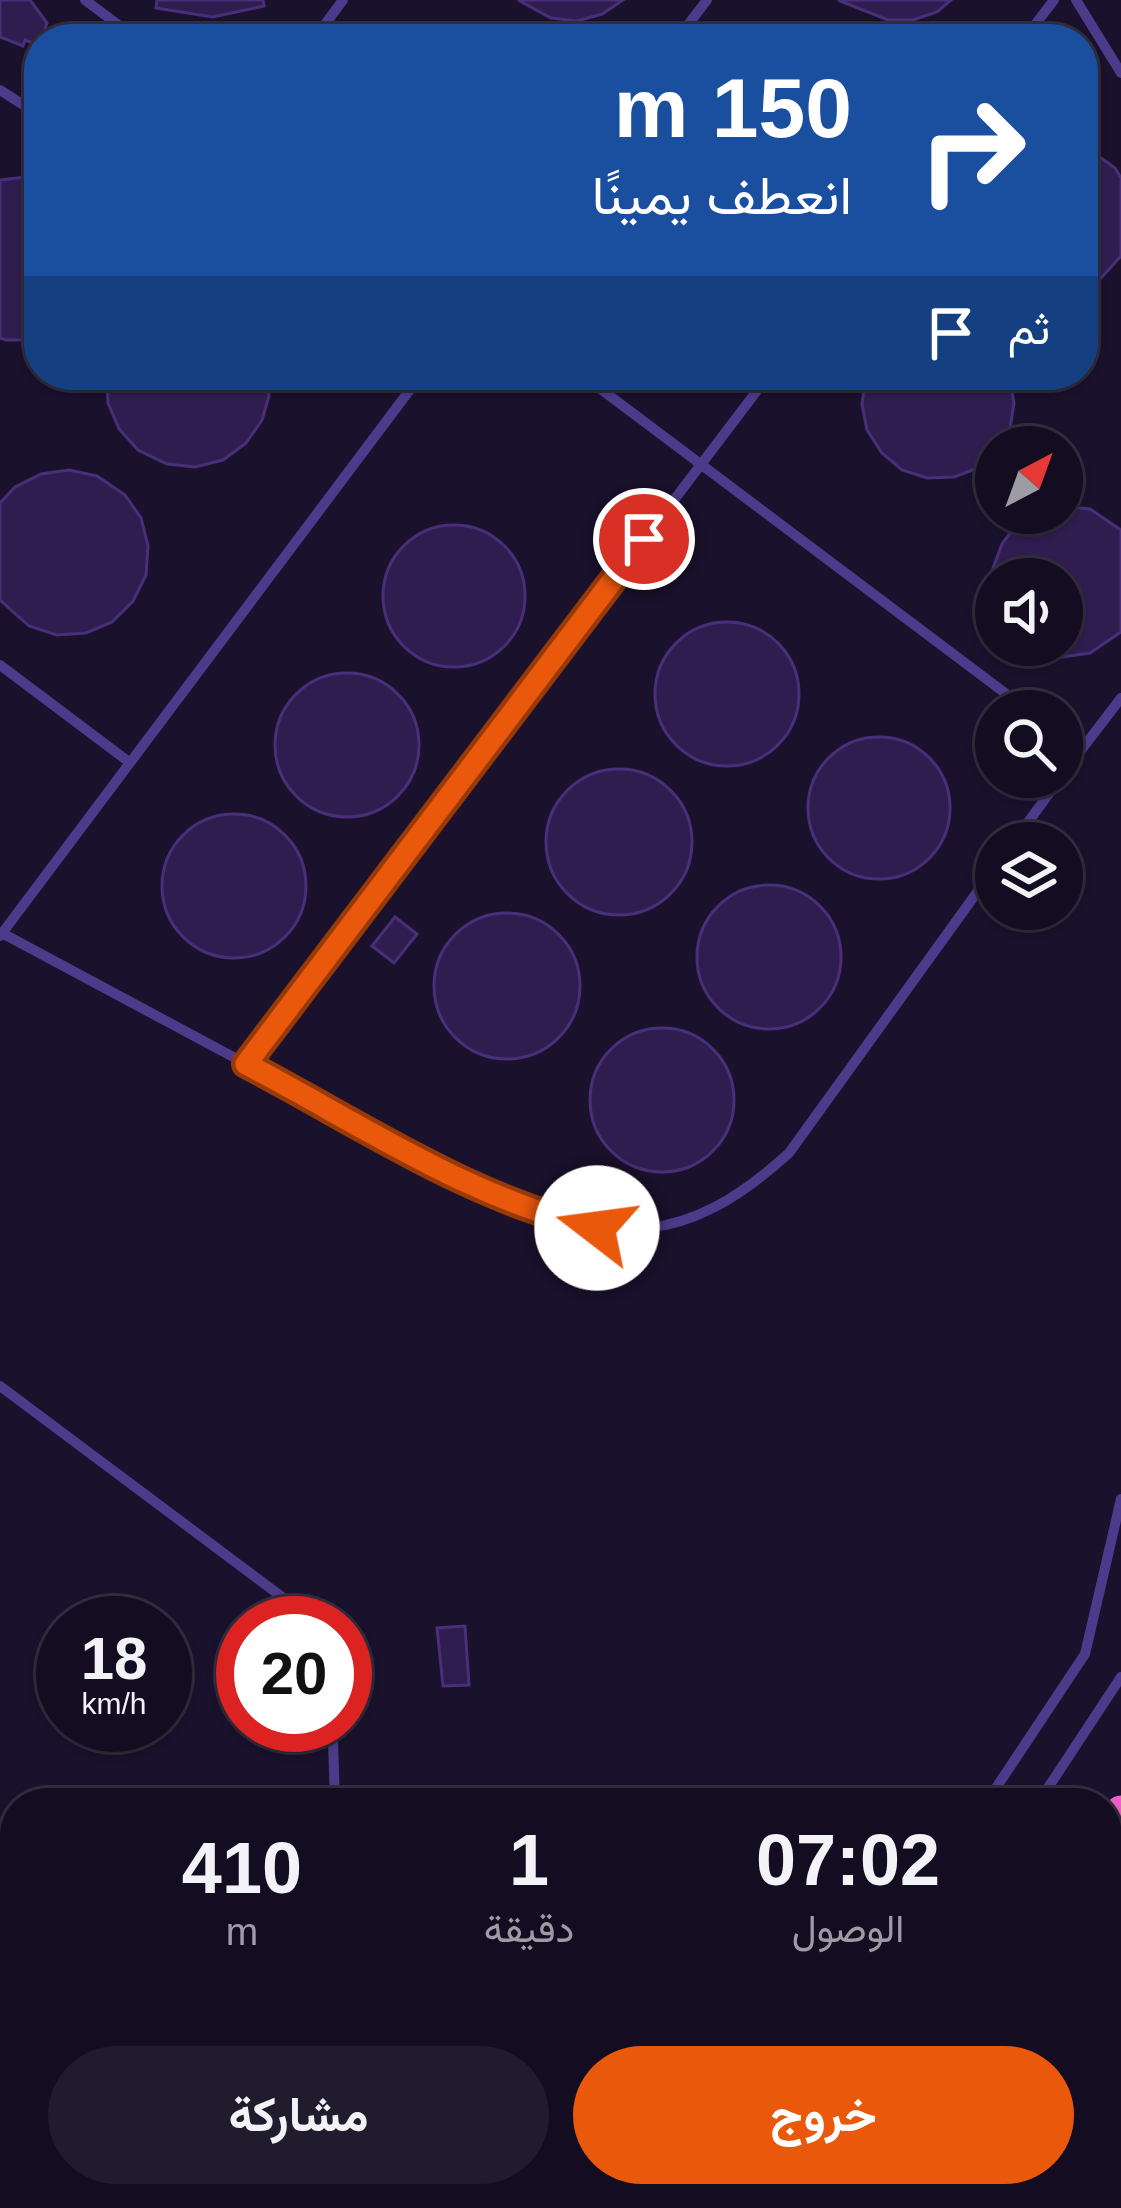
<!DOCTYPE html>
<html lang="ar">
<meta charset="utf-8">
<style>
:root{--surface:#140d21;--page:#211b2e;--text:#f1f3f6;--muted:#9d9ca5;--line:#332d3f;--accent:#ea580c}
body{margin:0;font-family:Arial,Vazirmatn,sans-serif;background:var(--page);color:var(--text);direction:rtl;height:100vh;display:flex;flex-direction:column;font-size:45px;white-space:nowrap}
*{box-sizing:border-box;margin:0}
p{font-size:39px;color:var(--muted)}
.icon{flex:none;width:66px;height:66px;fill:none;stroke:currentColor;stroke-width:2;stroke-linecap:round;stroke-linejoin:round}
.map{position:relative;flex:1;overflow:hidden;direction:ltr}
.details{position:absolute;left:0px;top:1788px;width:1122px;height:420px;display:flex;flex-direction:column;background:var(--surface);border-radius:48px 48px 0 0;box-shadow:0 3px 9px #0004,0 0 0 3px var(--line);direction:rtl}
.details>*{flex:none}
.guide{position:absolute;left:24px;top:24px;width:1074px;height:366px;border-radius:48px;box-shadow:0 3px 9px #0004,0 0 0 3px var(--line);direction:rtl;background:#1a4fa0;color:#fff;overflow:hidden}
.needle{width:78px;rotate:41deg}
.controls{position:absolute;left:975px;top:426px;display:grid;gap:24px}
.controls a{display:grid;place-items:center;width:108px;height:108px;border-radius:50%;background:var(--surface);box-shadow:0 3px 9px #0004,0 0 0 3px var(--line);font-size:60px}
.speed{position:absolute;left:36px;top:1596px;display:flex;gap:24px;font-size:60px;font-weight:700;text-align:center}
.speed>*{display:grid;place-content:center;width:156px;height:156px;border-radius:50%;background:var(--surface);box-shadow:0 3px 9px #0004,0 0 0 3px var(--line);line-height:1}
.speed small{font-size:30px;font-weight:400}
.speed .limit{border:18px solid #d22;background:#fff;color:#111}
.pin{position:absolute;display:grid;place-items:center;width:102px;height:102px;color:#fff;margin:-51px;border:6px solid #fff;border-radius:50%;box-shadow:0 3px 12px #0007}
.me{position:absolute;width:132px;margin:-66px;rotate:285deg;stroke-linejoin:round;filter:drop-shadow(0 0 9px #0008)}
.turn{display:flex;align-items:center;gap:42px;height:252px;padding:0 48px;font-size:54px}
.turn .icon{width:156px;height:156px;stroke-width:2.5}
.turn b{display:block;font-size:84px;line-height:102px}
.then{display:flex;align-items:center;height:114px;padding:0 48px;background:#0003;gap:24px;font-size:45px}
.eta{display:flex;justify-content:space-evenly;align-items:center;height:204px;text-align:center}
.eta b{font-size:72px;font-weight:700;line-height:84px}
.primary-button{display:flex;gap:24px;margin-top:auto;padding:24px 48px}
.primary-button a{flex:1;height:138px;border-radius:72px;background:var(--accent);color:#fff;font-size:48px;font-weight:700;line-height:138px;text-align:center}
.primary-button a+a{background:var(--page);color:var(--text)}
.map>svg:first-child{display:block}
.building{fill:#2e1d4e;stroke:#492f7a;stroke-width:3}
.lines{fill:none;stroke-linecap:round;stroke-linejoin:round}
.service{stroke:#4b3c8b;stroke-width:10}
.trunk{stroke:#ee5ec7;stroke-width:33}
.route-casing{stroke:#983908;stroke-width:30}
.route{stroke:#ea580c;stroke-width:21}
</style>
<div class="map">
<svg width="1121" height="2208" viewBox="0 0 1121 2208">
<rect width="100%" height="100%" fill="#1a112c"/>
<g class="building">
<path d="M0,0H30L47,23L39,45L25,40L23,46L0,37Z"/>
<path d="M157,0H263L264,6L213,17L156,8Z"/>
<path d="M518,0H623L602,14L577,21L551,18Z"/>
<path d="M838,0H951L937,12L913,20H888Z"/>
<path d="M1083,145L1115,168L1121,178V256L1100,279L1083,286Z"/>
<path d="M26,177L39,181V340H6L0,338V180Z"/>
<path d="M107,375H268L269,396L262,420L246,443L223,460L195,467L167,464L138,450L119,429L108,403Z"/>
<path d="M866,375H1009L1014,403L1010,429L996,452L978,468L954,477L927,478L902,470L882,453L867,430L862,404Z"/>
<path d="M69,470L97,476L125,495L141,518L148,546L146,575L133,601L112,622L86,633L57,635L29,626L0,600V503L15,487L41,474Z"/>
<path d="M1062,506L1090,509L1121,530V632L1090,653L1062,657V579H993V568L1002,544L1016,525L1036,513H1062Z"/>
<circle cx="454" cy="596" r="71"/>
<circle cx="727" cy="694" r="72"/>
<circle cx="347" cy="745" r="72"/>
<circle cx="879" cy="808" r="71"/>
<circle cx="619" cy="842" r="73"/>
<circle cx="234" cy="886" r="72"/>
<circle cx="769" cy="957" r="72"/>
<circle cx="507" cy="986" r="73"/>
<path d="M395,917L417,934L394,963L372,946Z"/>
<circle cx="662" cy="1100" r="72"/>
<path d="M465,1626L469,1685L443,1686L437,1628Z"/>
</g>
<g class="lines">
<g class="service">
<path d="M85,0L137,39"/>
<path d="M1076,0L1121,73"/>
<path d="M314,39L343,0"/>
<path d="M677,39L707,0"/>
<path d="M1024,39L1054,0"/>
<path d="M0,90L39,115"/>
<path d="M387,375L409,391"/>
<path d="M582,375L1029,711"/>
<path d="M0,665L129,762"/>
<path d="M1062,736L1080,750"/>
<path d="M1062,775L1121,698"/>
<path d="M1013,843L1061,777"/>
<path d="M0,932L487,1193C615,1244 683,1249 789,1153L996,866"/>
<path d="M0,936L421,375"/>
<path d="M246,1063L769,375"/>
<path d="M0,1386L317,1623"/>
<path d="M280,1623L284,1598"/>
<path d="M319,1725L333,1741L335,1803"/>
<path d="M986,1803L1085,1654L1121,1499"/>
<path d="M1038,1803L1121,1677"/>
<path d="M719,2208L728,2193"/>
<path d="M752,2208L762,2193"/>
</g>
<g class="trunk">
<path d="M1107,1835L1121,1812"/>
<path d="M1107,1886L1121,1864"/>
<path d="M848,2208L858,2193"/>
<path d="M879,2208L889,2193"/>
</g>
</g>
<g class="lines">
<g class="route-casing">
<path id="route" d="M597,1228C471,1200 359,1123 246,1064L644,539"/>
</g>
<use href="#route" class="route"/>
</g>
</svg>
<div class="controls">
<a><svg class="needle" viewBox="-14 -14 28 28"><path d="M0-13l5 13h-10z" fill="#e53935"/><path d="M0 13l5-13h-10z" fill="#9d9ca5"/></svg></a>
<a><svg class="icon" aria-label="sound" viewBox="0 0 24 24"><path d="M4 9h4l5-4v14l-5-4H4zM17 9q2 3 0 6"/></svg></a>
<a><svg class="icon" aria-label="search" viewBox="0 0 24 24"><circle cx="10" cy="10" r="6"/><path d="M15 15l6 6"/></svg></a>
<a><svg class="icon" aria-label="layers" viewBox="0 0 24 24"><path d="M12 4l9 5-9 5-9-5zM3 14l9 5 9-5"/></svg></a>
</div>
<div class="speed"><div>18<small>km/h</small></div><div class="limit">20</div></div>
<div class="pin" style="left:644px;top:539px;background:#d93025"><svg class="icon" aria-label="arrive" viewBox="0 0 24 24"><path d="M6 21V4h12l-3 4 3 4H6"/></svg></div>
<svg class="me" style="left:597px;top:1228px" viewBox="-20 -20 40 40"><circle r="19" fill="#fff"/><path d="M0-13L10 11 0 6-10 11z" fill="#ea580c"/></svg>
<div class="guide">
<div class="turn"><svg class="icon" aria-label="right" viewBox="0 0 24 24"><path d="M7 20v-9h11M14 6l5 5-5 5"/></svg><div><b>150 m</b>انعطف يمينًا</div></div>
<div class="then">ثم<svg class="icon" aria-label="arrive" viewBox="0 0 24 24"><path d="M6 21V4h12l-3 4 3 4H6"/></svg></div>
</div>
<section class="details">
<div class="eta">
<div><b>07:02</b><p>الوصول</p></div>
<div><b>1</b><p>دقيقة</p></div>
<div><b>410</b><p>m</p></div>
</div>
<div class="primary-button"><a>خروج</a><a>مشاركة</a></div>
</section>
</div>
